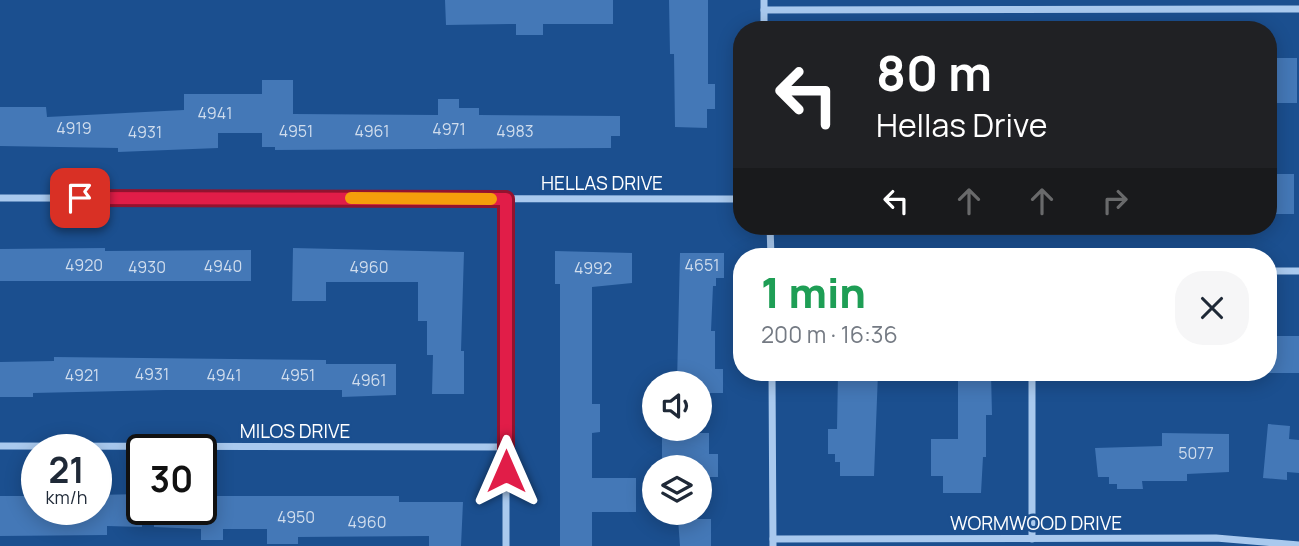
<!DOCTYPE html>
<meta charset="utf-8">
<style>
:root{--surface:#fff;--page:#f6f6f7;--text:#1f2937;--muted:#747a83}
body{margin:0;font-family:Manrope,sans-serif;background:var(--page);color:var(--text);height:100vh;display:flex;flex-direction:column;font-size:26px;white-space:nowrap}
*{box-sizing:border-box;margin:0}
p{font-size:23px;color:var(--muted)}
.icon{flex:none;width:38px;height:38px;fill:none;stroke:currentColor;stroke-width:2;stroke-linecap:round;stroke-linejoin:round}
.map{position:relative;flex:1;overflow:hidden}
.drawer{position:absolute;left:733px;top:248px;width:544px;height:133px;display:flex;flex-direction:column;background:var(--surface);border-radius:28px;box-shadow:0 4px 18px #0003}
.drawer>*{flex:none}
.banner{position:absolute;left:733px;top:21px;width:544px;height:214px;border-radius:28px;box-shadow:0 4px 18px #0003;background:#202124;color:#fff;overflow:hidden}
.tools{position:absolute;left:642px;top:371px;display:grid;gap:14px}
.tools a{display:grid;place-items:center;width:70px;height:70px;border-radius:50%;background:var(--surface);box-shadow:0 4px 18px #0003;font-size:35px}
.speed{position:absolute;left:21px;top:434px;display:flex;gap:14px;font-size:35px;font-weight:700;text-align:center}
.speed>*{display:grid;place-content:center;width:91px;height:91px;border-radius:50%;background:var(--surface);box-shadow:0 4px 18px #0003;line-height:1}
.speed small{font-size:18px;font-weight:400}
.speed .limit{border:4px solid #111;border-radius:10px;background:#fff;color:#111}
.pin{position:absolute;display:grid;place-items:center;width:60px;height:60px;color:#fff;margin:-30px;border-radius:14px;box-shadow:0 4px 10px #0006}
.me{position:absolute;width:77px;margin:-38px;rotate:0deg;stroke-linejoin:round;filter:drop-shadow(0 0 5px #0008)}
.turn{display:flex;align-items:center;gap:24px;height:147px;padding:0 28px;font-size:32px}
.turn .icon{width:91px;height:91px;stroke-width:2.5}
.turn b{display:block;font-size:49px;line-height:60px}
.lanes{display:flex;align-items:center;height:66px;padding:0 28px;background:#0003;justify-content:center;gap:35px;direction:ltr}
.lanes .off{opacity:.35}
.round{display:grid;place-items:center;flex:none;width:74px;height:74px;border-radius:28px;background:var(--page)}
.overview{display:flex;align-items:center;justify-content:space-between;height:119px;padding:0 28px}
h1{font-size:42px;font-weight:800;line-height:52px;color:#1e9e55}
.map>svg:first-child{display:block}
.building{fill:#4478b7}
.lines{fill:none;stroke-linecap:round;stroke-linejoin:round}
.street{stroke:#a9c9ee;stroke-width:7}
.route-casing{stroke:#92132f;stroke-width:18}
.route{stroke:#e11d48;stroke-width:12}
.slow{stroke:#f59e0b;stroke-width:12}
.labels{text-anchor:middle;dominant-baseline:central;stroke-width:5;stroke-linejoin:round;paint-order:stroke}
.number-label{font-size:16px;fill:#d0dded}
.street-label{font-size:19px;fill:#fff;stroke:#1b4f8f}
</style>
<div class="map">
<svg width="1299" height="546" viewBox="0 0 1299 546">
<rect width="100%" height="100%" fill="#1b4f8f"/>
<g class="building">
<path d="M445,0H613V24H543V35H516V24L446,25Z"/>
<path d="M669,0H708V84H715V109H707V128L675,127L674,54H670Z"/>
<path d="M1274,58H1297V103H1269V66H1274Z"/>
<path d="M262,80H293V114L438,115V99H459V108H479V115L620,116V136H611V148L275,150V147H262V133H218V148L118,152V148L0,146V107H46L47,117L184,110V94H262Z"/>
<rect x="1269" y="174" width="25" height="40"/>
<path d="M105,248V251L251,250V281H0V249Z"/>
<path d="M293,248L464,252L461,351H464V394H432L433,355H427V321H418V282H326V301H292Z"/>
<path d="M555,251L632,253V283L592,287V404H600V432L592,433V478H636V512H592V546H560V284H555Z"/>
<path d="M680,253H724V278H716V286H713L711,331H715V369H723V393H700V383H677Z"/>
<path d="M1275,336H1299V373H1269V340H1275Z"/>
<path d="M54,357L326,360V364H396V395L342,397V390H166L33,393V397H0V362L54,361Z"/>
<path d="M838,373H878L874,476H840V462H835V454H828V429H837Z"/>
<path d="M958,373H991L992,415H986V457H983L981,493H943V476H931V439H958Z"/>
<path d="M1268,424L1290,426L1289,439L1299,440V473L1287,472V480L1263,478Z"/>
<path d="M662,433H709V454H718V477H700V467H662Z"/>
<path d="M1162,433L1229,434V472L1187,474V481H1142L1143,489H1117V484H1109V477H1098L1095,448L1162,446Z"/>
<path d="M142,494V527L107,526V535L0,536V496H33V509H96V495Z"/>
<path d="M201,496H399V502H463L461,546H429V536L298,537V544H267V529H223V540H201V529L154,527V509H201Z"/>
<path d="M678,519H711V546H680Z"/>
</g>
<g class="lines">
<g class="street">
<path d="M764,0V30"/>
<path d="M764,10L1299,9"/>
<path d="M0,198L742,199"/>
<path d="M506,199V546"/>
<path d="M770,226L771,257"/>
<path d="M1269,271H1299"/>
<path d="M772,373L773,546"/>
<path d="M1032,373V539"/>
<path d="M0,446L506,447"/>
<path d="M773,539L1216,538L1299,545"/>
</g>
</g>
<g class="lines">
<g class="route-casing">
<path id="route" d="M80,198L506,199V471"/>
</g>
<use href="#route" class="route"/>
<path class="slow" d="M351,198L491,199"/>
</g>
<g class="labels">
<g class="number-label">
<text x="215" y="113">4941</text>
<text x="74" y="128">4919</text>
<text x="449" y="129">4971</text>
<text x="296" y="131">4951</text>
<text x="372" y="131">4961</text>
<text x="515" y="131">4983</text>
<text x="145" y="132">4931</text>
<text x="84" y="265">4920</text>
<text x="702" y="265">4651</text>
<text x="223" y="266">4940</text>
<text x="147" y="267">4930</text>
<text x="369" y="267">4960</text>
<text x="593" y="268">4992</text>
<text x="152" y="374">4931</text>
<text x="82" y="375">4921</text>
<text x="224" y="375">4941</text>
<text x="298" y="375">4951</text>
<text x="369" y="380">4961</text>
<text x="1196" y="453">5077</text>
<text x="296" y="517">4950</text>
<text x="367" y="522">4960</text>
</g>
<g class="street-label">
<text x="602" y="183">HELLAS DRIVE</text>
<text x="295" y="431">MILOS DRIVE</text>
<text x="1036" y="523">WORMWOOD DRIVE</text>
</g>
</g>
</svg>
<div class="tools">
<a><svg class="icon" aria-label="sound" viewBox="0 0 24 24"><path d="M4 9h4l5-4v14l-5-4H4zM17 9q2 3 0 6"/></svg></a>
<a><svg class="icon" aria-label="layers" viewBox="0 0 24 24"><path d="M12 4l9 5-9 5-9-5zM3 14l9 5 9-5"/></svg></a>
</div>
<div class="speed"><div>21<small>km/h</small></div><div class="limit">30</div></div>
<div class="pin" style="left:80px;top:198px;background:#d93025"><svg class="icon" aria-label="arrive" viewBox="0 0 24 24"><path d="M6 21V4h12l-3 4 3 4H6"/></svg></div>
<svg class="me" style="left:506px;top:471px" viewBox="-20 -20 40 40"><path d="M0-17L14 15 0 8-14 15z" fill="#e11d48" stroke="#fff" stroke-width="4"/></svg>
<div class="banner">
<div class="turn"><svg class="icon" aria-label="left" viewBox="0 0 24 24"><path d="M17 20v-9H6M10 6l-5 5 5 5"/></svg><div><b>80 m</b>Hellas Drive</div></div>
<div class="lanes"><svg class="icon" aria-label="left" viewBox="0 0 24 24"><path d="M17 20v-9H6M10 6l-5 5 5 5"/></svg><svg class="icon off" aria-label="ahead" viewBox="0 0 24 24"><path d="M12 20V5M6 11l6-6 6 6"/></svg><svg class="icon off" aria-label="ahead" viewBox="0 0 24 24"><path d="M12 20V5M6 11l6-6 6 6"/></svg><svg class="icon off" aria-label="right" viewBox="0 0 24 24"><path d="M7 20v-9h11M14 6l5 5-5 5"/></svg></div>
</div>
<section class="drawer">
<div class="overview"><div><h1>1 min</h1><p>200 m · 16:36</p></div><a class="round"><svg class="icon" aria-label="close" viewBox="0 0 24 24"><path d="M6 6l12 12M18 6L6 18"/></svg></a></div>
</section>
</div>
